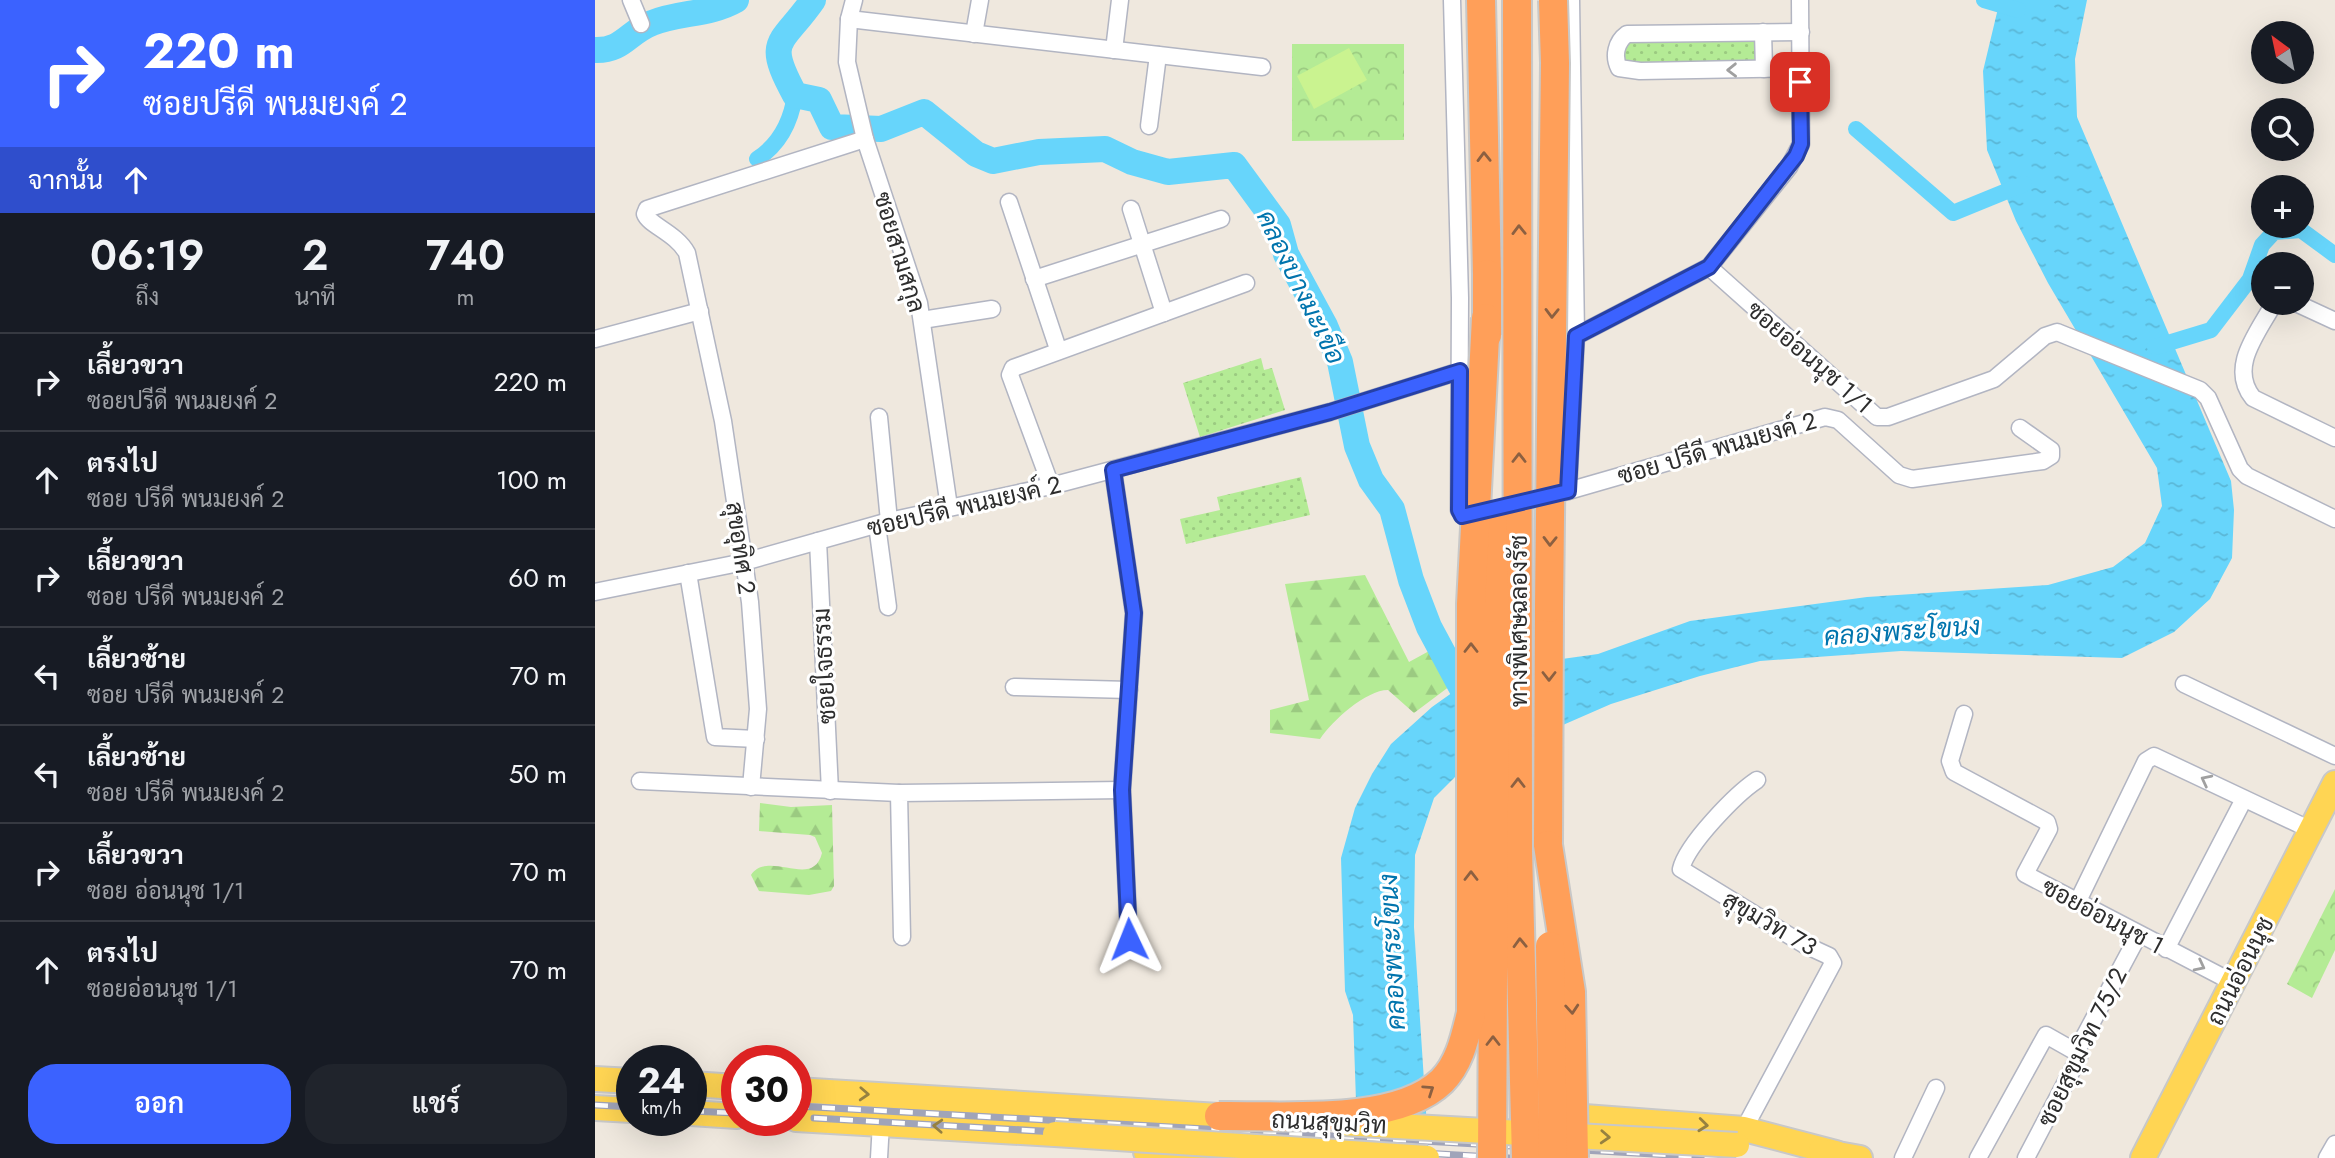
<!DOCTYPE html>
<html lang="th">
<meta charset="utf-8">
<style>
:root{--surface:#171b24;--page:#20242c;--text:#f1f3f6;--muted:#9ea1a6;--line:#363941;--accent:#3b62ff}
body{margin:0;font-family:Jost,Sarabun,sans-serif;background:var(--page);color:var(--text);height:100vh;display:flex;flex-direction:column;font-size:26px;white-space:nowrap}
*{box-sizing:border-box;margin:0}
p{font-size:23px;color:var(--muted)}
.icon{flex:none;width:38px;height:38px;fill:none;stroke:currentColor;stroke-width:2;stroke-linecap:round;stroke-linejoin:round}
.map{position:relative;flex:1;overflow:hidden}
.panel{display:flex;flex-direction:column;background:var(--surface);width:595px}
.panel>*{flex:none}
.guide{background:#3b62ff;color:#fff;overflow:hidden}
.needle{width:46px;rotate:327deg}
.tools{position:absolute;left:1656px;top:21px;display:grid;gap:14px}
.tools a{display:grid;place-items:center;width:63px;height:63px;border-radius:50%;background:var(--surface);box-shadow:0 7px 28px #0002;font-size:35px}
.speed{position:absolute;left:21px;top:1045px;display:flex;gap:14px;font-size:35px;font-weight:700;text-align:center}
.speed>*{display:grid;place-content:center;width:91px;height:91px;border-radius:50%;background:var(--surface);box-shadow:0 7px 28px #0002;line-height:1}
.speed small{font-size:18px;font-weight:400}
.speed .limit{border:10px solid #d22;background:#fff;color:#111}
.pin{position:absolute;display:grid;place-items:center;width:60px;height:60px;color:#fff;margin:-30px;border-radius:14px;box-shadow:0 4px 10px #0006}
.me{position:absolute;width:77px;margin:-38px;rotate:358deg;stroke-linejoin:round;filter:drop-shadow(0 0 5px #0008)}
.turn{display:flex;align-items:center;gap:24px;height:147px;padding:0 28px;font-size:32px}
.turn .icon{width:91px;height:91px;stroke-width:2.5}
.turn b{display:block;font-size:49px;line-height:60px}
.then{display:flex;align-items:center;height:66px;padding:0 28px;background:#0003;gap:14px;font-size:26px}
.eta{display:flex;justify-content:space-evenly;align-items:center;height:119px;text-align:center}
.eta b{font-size:42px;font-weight:600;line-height:49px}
.cta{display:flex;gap:14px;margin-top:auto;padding:14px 28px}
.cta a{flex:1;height:80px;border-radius:28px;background:var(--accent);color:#fff;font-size:28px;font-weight:600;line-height:80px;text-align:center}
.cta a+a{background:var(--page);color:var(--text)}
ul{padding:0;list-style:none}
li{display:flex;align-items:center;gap:21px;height:98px;padding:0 28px;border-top:2px solid var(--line)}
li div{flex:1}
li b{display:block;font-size:26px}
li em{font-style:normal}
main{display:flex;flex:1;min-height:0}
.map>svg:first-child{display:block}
.grass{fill:url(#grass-dots)}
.forest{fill:url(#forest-firs)}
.park{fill:url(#park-crowns)}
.pitch{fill:#caf390}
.water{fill:url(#water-ripples)}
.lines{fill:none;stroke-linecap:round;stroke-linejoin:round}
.canal{stroke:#67d5fb;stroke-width:16}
.river{stroke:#67d5fb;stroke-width:26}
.street-casing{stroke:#b2b5c2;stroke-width:19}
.primary-casing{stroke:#c8c8c8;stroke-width:28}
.highway-casing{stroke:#c8c8c8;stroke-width:32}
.street{stroke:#fff;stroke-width:16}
.primary{stroke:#ffd553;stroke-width:24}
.highway{stroke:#ff9f59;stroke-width:28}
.rail-casing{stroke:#a0a4b9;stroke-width:7}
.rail{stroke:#fff;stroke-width:4.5;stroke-dasharray:13;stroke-linecap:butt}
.primary-bridge-casing{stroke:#c8c8c8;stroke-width:28;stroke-linecap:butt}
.highway-bridge-casing{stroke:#c8c8c8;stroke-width:32;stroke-linecap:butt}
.primary-bridge{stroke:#ffd553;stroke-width:24}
.highway-bridge{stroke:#ff9f59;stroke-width:28}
.oneway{stroke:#a0a0a0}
.oneway2{stroke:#8c6041}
.oneway3{stroke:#968140}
.route-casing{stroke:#2640a6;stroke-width:18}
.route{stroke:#3b62ff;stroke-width:12}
.labels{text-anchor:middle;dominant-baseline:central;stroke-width:6;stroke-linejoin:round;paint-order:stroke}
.street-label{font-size:24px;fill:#2d2d2d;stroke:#fff}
.water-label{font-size:26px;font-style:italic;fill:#0074ad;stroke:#fff}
</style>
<main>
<section class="panel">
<div class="guide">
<div class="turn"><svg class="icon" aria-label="right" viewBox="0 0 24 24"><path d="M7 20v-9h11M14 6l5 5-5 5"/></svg><div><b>220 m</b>ซอยปรีดี พนมยงค์ 2</div></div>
<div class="then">จากนั้น<svg class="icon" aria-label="ahead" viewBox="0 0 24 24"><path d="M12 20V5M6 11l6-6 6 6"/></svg></div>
</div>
<div class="eta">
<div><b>06:19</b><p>ถึง</p></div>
<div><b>2</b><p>นาที</p></div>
<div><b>740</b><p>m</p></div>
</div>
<ul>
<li><svg class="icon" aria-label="right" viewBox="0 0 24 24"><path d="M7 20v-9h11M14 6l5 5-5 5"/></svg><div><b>เลี้ยวขวา</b><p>ซอยปรีดี พนมยงค์ 2</p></div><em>220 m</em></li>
<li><svg class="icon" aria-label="ahead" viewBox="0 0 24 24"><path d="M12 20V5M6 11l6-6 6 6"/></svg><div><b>ตรงไป</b><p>ซอย ปรีดี พนมยงค์ 2</p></div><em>100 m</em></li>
<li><svg class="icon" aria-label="right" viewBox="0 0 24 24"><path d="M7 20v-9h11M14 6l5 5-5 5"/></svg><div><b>เลี้ยวขวา</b><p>ซอย ปรีดี พนมยงค์ 2</p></div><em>60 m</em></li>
<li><svg class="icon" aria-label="left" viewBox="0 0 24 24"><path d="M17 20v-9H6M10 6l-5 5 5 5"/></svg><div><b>เลี้ยวซ้าย</b><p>ซอย ปรีดี พนมยงค์ 2</p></div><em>70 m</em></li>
<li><svg class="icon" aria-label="left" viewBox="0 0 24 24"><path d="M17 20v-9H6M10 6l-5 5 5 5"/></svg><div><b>เลี้ยวซ้าย</b><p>ซอย ปรีดี พนมยงค์ 2</p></div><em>50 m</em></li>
<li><svg class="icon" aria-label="right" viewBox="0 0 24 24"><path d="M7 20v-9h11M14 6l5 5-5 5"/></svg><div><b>เลี้ยวขวา</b><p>ซอย อ่อนนุช 1/1</p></div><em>70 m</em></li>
<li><svg class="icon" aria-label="ahead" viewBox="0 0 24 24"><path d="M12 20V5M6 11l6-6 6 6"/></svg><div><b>ตรงไป</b><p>ซอยอ่อนนุช 1/1</p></div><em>70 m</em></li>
</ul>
<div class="cta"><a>ออก</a><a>แชร์</a></div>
</section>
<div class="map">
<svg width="1740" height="1158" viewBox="0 0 1740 1158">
<defs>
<pattern id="grass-dots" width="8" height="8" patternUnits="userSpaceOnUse" patternTransform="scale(1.75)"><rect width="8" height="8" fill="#b4eb95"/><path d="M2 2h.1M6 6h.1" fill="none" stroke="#9bca81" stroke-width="1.8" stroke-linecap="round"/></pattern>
<pattern id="forest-firs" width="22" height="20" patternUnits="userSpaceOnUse" patternTransform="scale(1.75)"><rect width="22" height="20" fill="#b4eb95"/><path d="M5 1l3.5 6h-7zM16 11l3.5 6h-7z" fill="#9bca81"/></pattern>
<pattern id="park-crowns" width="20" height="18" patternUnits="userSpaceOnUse" patternTransform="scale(1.75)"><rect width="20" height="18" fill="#b4eb95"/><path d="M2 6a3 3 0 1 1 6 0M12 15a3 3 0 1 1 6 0" fill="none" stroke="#9bca81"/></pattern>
<pattern id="water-ripples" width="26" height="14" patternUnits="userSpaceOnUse" patternTransform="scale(1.75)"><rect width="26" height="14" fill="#67d5fb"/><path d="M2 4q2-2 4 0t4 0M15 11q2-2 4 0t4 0" fill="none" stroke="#5ab7d7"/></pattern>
</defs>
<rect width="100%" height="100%" fill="#efe8de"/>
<g class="grass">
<path d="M1164,37L1166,65L1030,63L1027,47L1035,40Z"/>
<path d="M666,358L669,370L677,368L690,410L605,437L588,383Z"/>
<path d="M706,477L715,515L591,544L585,519L625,510L622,497Z"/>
</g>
<g class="forest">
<path d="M770,575L814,662L836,650L855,686L819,713L793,690C771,690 737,721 725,739L675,733V710L714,700L690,584Z"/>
<path d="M165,803L196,807L237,805L239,886L236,891L214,895L164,891L156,875C174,849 218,890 227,853L220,837L215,835L164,831Z"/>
</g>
<g class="park">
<path d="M697,44H809V140L697,141Z"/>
<path d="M1740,889V950L1717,998L1692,984Z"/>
</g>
<path class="pitch" d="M754,48L772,80L719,109L702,76Z"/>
<path class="water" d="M1405,0H1492L1480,59L1482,117L1636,481L1639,510L1637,558L1615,599L1579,632L1527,658L1306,651L1165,661L1105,676L1016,704L869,768L839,798L820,855L819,927L834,1158H763L758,1015L750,991L746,858L760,808L777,774L796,744L837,707L875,680L916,666L1003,654L1095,621L1272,597L1453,585L1518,567L1550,543L1567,506L1562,468L1453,283L1421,221L1392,150L1388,71Z"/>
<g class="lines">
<g class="canal">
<path d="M1389,0L1423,10"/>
<path d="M1261,129L1358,213L1429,184"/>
<path d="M162,159C185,144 196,122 200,95"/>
<path d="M1560,347L1616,330L1655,279L1667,245L1679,232L1706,230L1740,255"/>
</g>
<g class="river">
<path d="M218,0C186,46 169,38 200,95L224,100L237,127L286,129L329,112L381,154L398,161L444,152L510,149L537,162L573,172L639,165L683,225L691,254L730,326L745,362L762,446L776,480L797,509L816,580L834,627L878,709"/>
<path d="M0,50C28,51 33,32 57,23C84,12 115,15 141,0"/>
</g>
<g class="street-casing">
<g id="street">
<path d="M36,0L46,24"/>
<path d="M259,0L254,19L252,62L270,139L324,303L354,507"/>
<path d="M857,0L865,298L864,510L872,516L887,513"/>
<path d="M1205,0L1206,144L1194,167L1114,267L1282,417H1293L1399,379L1450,336L1462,332L1605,390L1613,398L1645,469L1652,476L1740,519"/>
<path d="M254,19L667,67"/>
<path d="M1168,32L1169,69"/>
<path d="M379,34L385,0"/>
<path d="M519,50L525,0"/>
<path d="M1205,68L1045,71L1024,68C1018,56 1021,42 1032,34L1206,32"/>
<path d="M554,126L563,55"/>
<path d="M414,202L463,349"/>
<path d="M536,209L569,313"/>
<path d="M439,279L626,219"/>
<path d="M1679,303C1663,333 1633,367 1658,398L1740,438"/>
<path d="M1701,303L1740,321"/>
<path d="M327,320L397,309"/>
<path d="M981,336L1114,267"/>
<path d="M0,339L105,311"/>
<path d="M284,417L294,521"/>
<path d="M518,470L539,613L527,790L534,939"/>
<path d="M456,486L415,375L418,368L651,283"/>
<path d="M973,491L1230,417L1243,420L1304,475L1317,479L1448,461L1456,456V450L1425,428"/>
<path d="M916,505L973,491L981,336L976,0"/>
<path d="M282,525L293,607"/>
<path d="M223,541L235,791"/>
<path d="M93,573L120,737L161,739"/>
<path d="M0,592L149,562L294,521L456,486L735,412L865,371"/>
<path d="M1589,684L1740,756"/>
<path d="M419,687L534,690"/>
<path d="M1369,714L1355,761L1359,772L1452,822L1454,829L1430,874L1639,983"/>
<path d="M45,781L304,793"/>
<path d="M156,787L163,709L155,602L128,421L92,253C81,233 54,225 50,214L52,209L61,206L270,139"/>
<path d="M1482,903L1551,761L1559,756L1716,830"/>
<path d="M307,937L304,793L527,790"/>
<path d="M1571,949L1649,799"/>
<path d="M1149,1129L1238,963L1234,956L1208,944L1086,869C1092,844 1141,794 1162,780"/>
<path d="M284,1158L286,1123"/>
<path d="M1308,1158L1341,1088"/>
<path d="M1383,1158L1451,1035L1481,1052"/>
<path d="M1431,1158L1484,1057L1481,1052L1543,936"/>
<path d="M1732,1158L1740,1144"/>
</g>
</g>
<g class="primary-casing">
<g id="primary">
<path d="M0,1079L37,1081"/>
<path d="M96,1084L142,1087"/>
<path d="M201,1090L624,1116"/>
<path d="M0,1108L37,1110"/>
<path d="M96,1113L142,1116"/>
<path d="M201,1119L460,1134"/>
<path d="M976,1133V1116L1149,1129L1241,1153"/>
<path d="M1226,1151L1265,1158"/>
<path d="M551,1152L624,1158"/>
<path d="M1548,1158L1740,783"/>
</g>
</g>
<g class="highway-casing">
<g id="highway">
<path d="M886,0L892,274"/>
<path d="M953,845L954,608"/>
</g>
</g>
<use href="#street" class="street"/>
<use href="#primary" class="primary"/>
<use href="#highway" class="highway"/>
<g class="rail-casing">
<g id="rail">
<path d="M0,1105L37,1107"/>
<path d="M201,1106L1130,1158"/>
<path d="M96,1111L142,1113"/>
<path d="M219,1118L914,1158"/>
</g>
</g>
<use href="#rail" class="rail"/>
<g class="primary-bridge-casing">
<g id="primary-bridge">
<path d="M747,1123L1142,1145"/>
<path d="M460,1134L832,1158"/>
</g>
</g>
<g class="highway-bridge-casing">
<g id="highway-bridge">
<path d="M922,0L923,851L931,1158"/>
<path d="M892,274V335"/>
<path d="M897,515L900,625L897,1158"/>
<path d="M954,608L960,63L958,0"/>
<path d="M953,845L976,992L979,1158"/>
<path d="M955,946L958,1158"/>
<path d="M624,1116C686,1115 801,1126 847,1081C865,1063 870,1037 876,1013V604L891,318"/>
</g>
</g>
<use href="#primary-bridge" class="primary-bridge"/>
<use href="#highway-bridge" class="highway-bridge"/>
</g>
<defs><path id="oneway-chevron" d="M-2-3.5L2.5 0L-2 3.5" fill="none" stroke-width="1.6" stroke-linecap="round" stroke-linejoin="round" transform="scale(1.75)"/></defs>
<g class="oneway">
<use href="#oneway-chevron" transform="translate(1137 70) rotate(179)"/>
<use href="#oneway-chevron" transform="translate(1611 780) rotate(-153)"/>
<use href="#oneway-chevron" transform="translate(1605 966) rotate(27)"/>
</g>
<g class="oneway2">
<use href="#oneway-chevron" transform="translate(889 157) rotate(-91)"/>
<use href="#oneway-chevron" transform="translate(924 230) rotate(-91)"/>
<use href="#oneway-chevron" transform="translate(957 313) rotate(91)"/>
<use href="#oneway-chevron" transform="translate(924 458) rotate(-90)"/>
<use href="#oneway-chevron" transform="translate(955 541) rotate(91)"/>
<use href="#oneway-chevron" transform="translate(876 648) rotate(-90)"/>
<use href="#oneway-chevron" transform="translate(954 676) rotate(90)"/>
<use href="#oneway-chevron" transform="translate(923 783) rotate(-90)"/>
<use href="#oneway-chevron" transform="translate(876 876) rotate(-90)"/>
<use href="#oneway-chevron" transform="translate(925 943) rotate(-92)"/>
<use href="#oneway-chevron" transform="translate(977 1009) rotate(86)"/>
<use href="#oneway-chevron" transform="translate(898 1041) rotate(-90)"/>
<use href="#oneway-chevron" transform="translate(834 1090) rotate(-34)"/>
</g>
<g class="oneway3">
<use href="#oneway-chevron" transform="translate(269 1094) rotate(3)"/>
<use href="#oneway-chevron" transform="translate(1108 1125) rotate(6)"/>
<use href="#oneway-chevron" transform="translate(343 1126) rotate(-177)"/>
<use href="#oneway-chevron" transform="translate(1010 1137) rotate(3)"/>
</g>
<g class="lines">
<g class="route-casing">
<path id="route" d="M534,939L527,790L539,613L518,470L735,412L865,371L864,510L867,516L973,491L981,336L1114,267L1201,156L1206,144L1205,82"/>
</g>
<use href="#route" class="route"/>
</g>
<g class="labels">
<g class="street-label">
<text transform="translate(305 252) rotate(73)">ซอยสามสกุล</text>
<text transform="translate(1215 357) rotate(41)">ซอยอ่อนนุช 1/1</text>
<text transform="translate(1122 448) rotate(-16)">ซอย ปรีดี พนมยงค์ 2</text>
<text transform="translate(369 506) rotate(-13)">ซอยปรีดี พนมยงค์ 2</text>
<text transform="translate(146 548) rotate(82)">สุขอุทิศ 2</text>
<text transform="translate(923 621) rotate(-90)">ทางพิเศษฉลองรัช</text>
<text transform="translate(229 666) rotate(-93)">ซอยใจธรรม</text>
<text transform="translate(1508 916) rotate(28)">ซอยอ่อนนุช 1</text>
<text transform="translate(1175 923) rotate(30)">สุขุมวิท 73</text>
<text transform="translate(1645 971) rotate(-63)">ถนนอ่อนนุช</text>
<text transform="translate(1487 1047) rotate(-64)">ซอยสุขุมวิท 75/2</text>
<text transform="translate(734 1122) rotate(3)">ถนนสุขุมวิท</text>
</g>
<g class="water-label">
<text transform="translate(706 287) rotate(64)">คลองบางมะเขือ</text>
<text transform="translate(1307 631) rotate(-4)">คลองพระโขนง</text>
<text transform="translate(797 952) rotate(-93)">คลองพระโขนง</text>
</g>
</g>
</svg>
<div class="tools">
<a><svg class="needle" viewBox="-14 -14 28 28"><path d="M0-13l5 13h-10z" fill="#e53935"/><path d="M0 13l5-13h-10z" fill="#9ea1a6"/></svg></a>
<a><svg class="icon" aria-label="search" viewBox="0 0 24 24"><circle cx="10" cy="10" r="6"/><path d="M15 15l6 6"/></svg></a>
<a>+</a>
<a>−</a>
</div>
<div class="speed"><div>24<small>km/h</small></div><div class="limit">30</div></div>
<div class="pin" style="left:1205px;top:82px;background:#d93025"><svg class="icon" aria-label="arrive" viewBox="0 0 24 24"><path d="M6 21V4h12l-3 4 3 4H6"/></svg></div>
<svg class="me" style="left:534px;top:939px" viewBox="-20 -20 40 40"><path d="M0-17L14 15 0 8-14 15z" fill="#3b62ff" stroke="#fff" stroke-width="4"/></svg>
</div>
</main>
